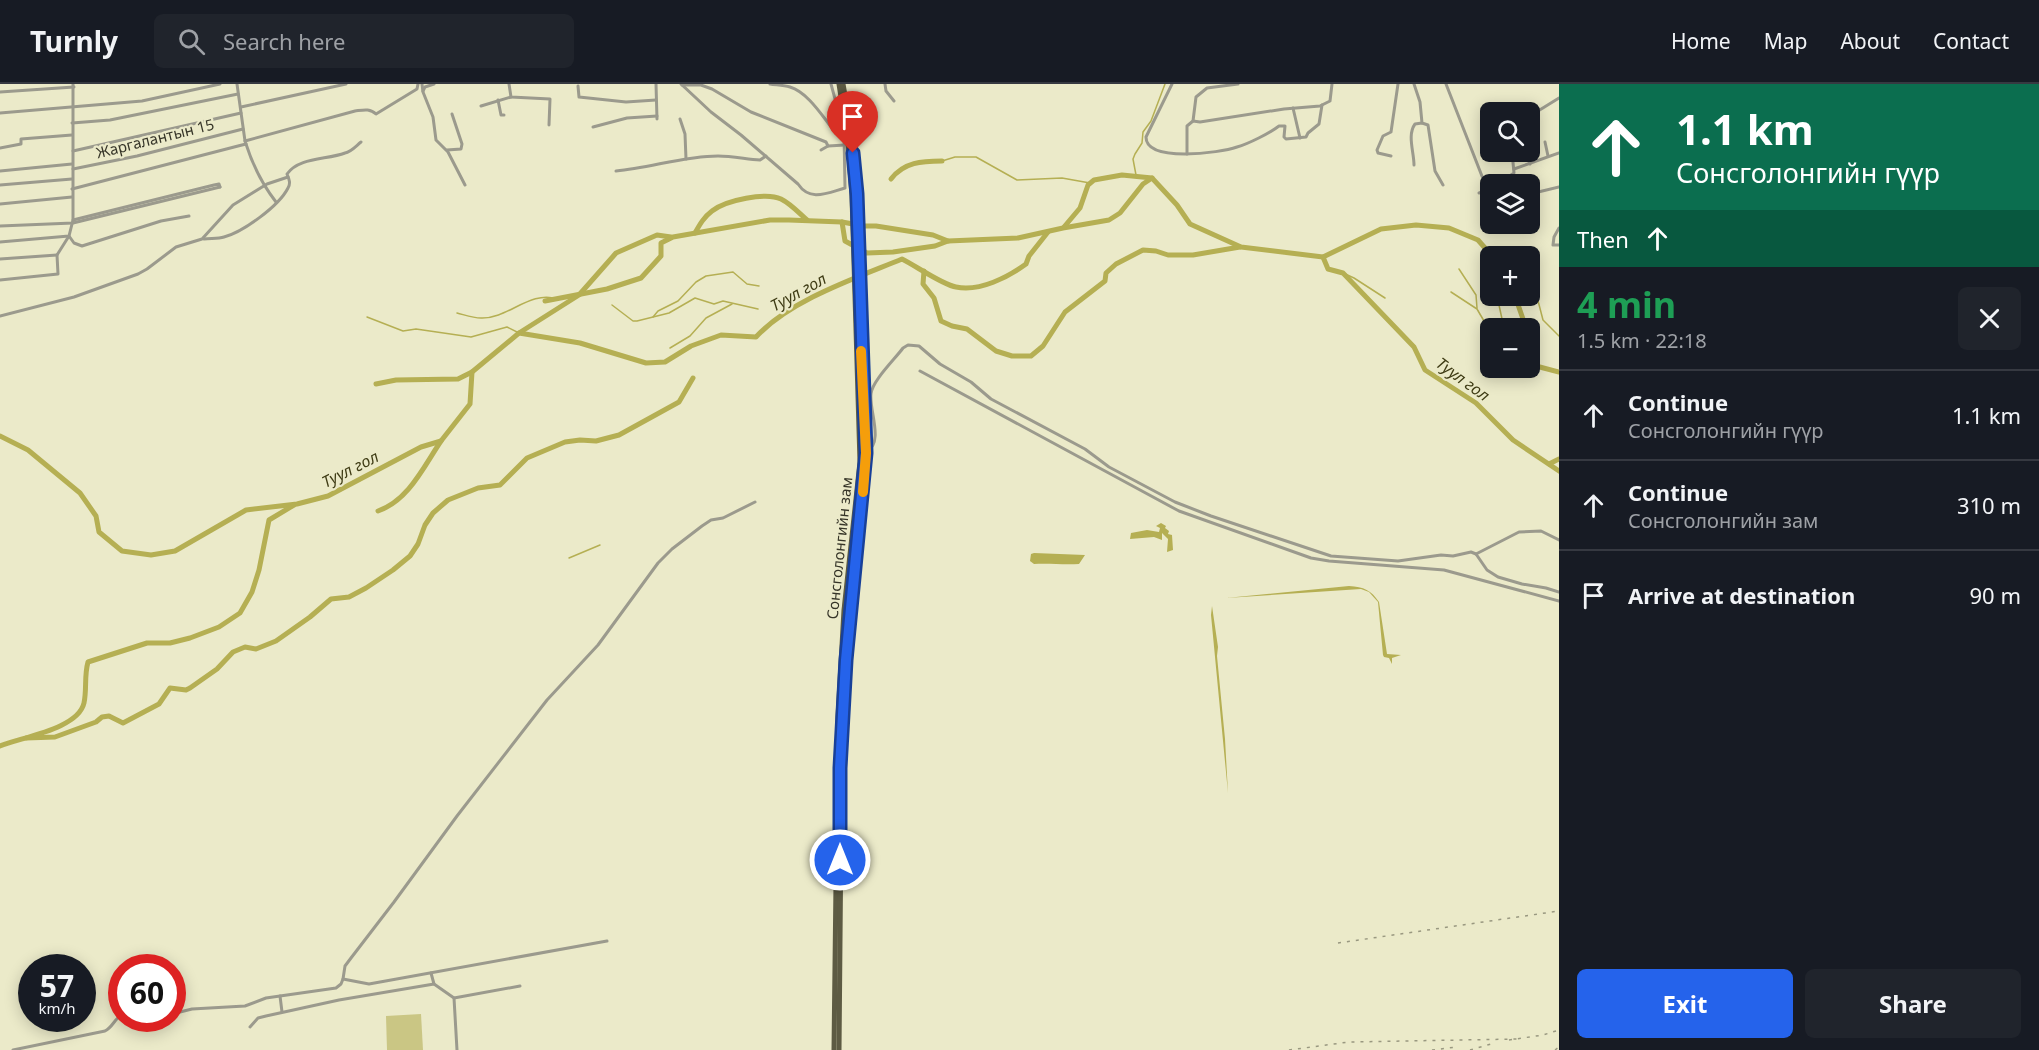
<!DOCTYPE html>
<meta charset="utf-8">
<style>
:root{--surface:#171b24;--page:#20242c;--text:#f1f3f6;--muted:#9ea1a6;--line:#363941;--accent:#2563eb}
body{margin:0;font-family:"Noto Sans",sans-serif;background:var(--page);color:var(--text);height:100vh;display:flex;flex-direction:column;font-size:22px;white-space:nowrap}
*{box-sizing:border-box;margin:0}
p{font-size:20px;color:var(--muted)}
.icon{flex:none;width:33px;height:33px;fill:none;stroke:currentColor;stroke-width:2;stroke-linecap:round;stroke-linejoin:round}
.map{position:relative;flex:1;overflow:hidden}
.details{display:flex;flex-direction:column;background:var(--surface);width:480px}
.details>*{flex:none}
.banner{background:#0b6e4f;color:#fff;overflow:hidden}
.buttons{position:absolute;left:1480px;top:18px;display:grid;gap:12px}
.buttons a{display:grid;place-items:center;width:60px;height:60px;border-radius:9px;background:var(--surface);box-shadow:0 3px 15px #0003;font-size:30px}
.speed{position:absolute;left:18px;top:870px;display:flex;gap:12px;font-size:30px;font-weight:700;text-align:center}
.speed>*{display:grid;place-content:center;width:78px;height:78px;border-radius:50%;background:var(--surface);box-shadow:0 3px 15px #0003;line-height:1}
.speed small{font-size:15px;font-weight:400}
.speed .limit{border:9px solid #d22;background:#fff;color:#111}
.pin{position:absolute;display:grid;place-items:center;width:51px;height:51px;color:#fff;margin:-62px -26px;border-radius:50% 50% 50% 0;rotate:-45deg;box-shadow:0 0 6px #0007}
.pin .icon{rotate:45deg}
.me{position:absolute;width:66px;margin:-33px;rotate:0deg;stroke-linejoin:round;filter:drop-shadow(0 0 4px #0008)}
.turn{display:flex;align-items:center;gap:21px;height:126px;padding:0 18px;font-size:27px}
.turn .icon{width:78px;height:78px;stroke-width:2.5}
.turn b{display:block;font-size:42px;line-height:51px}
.then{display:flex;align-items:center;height:57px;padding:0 18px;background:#0003;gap:12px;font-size:22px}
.round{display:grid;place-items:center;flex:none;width:63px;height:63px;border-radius:9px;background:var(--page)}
.headline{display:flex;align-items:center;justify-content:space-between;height:102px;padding:0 18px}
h1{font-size:36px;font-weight:700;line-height:45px;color:#1e9e55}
.button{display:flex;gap:12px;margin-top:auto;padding:12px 18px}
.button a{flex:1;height:69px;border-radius:9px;background:var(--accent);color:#fff;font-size:24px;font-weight:700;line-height:69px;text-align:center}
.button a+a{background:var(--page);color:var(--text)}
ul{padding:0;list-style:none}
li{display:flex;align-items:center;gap:18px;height:90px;padding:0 18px;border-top:2px solid var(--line)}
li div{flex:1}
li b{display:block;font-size:22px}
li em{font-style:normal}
header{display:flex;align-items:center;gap:36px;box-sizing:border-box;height:84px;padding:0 30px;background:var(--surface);border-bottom:2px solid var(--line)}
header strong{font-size:28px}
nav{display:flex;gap:33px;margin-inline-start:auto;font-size:21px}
.search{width:420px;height:54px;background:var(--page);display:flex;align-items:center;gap:15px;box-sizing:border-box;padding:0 21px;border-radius:9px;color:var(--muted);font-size:22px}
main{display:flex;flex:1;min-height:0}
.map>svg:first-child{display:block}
.green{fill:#cac684}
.water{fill:#b5af53}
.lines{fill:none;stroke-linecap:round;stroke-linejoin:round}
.stream{stroke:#b5af53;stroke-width:1.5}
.river{stroke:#b5af53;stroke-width:5}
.minor{stroke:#9b9a8d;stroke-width:3}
.primary{stroke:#5d5b43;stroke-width:5}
.rail{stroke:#999880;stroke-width:1.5;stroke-dasharray:3 6;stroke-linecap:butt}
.route-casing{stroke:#184099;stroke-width:15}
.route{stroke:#2563eb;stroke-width:10}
.slow{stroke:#f59e0b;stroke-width:10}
.labels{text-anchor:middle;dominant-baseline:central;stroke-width:4.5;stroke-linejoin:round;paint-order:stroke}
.street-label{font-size:15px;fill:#363528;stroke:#ebeac9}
.water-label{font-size:16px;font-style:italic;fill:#3f3c15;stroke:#ebeac9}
</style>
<header>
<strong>Turnly</strong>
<div class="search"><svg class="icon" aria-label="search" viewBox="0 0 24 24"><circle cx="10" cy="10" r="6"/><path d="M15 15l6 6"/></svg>Search here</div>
<nav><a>Home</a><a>Map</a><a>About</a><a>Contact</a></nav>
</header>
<main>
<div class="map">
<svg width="1559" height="966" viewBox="0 0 1559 966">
<rect width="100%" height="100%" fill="#ebeac9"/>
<path class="green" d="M421,930L423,966H387L386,932Z"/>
<g class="water">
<path d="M1161,439L1166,442L1165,444L1169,447L1168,450L1172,451L1173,466L1167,468L1168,455L1162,449V456L1154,453L1130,455L1131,449L1147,446L1159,448L1160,444L1156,442Z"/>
<path d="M1034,469L1085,471L1079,480C1063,481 1049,479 1034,480L1030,477L1031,470Z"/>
<path d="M1349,502C1364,503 1371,506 1379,518L1387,570L1401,571L1392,574V580L1389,574L1384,573L1383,571L1378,518L1369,508L1361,505L1226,514Z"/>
<path d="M1212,522L1218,563L1217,572L1225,655L1228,709L1211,531Z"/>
</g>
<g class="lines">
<g class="stream">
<path d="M942,77L955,73H976L1017,96L1062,94L1090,99"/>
<path d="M1136,91L1133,75L1135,70L1142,59L1143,48L1151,37L1165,0"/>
<path d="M1523,169L1529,172"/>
<path d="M1530,174L1534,177L1536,209L1543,236L1559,252"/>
<path d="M1459,185L1476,211L1477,224"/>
<path d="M1343,189L1354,194L1385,214"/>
<path d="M1451,208L1477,225L1484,237L1495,244"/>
<path d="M1497,212L1504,244"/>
<path d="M612,221L633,237H637L669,229L695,214L714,220L723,217L758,225"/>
<path d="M457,229C465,231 473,234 481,234C508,235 530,206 557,215"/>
<path d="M367,233L403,247L416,245L471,253L507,243L519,249"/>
<path d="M653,233L658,227L678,217L696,198L706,192L733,188L747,200L759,202"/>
<path d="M670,264L690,252L706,234L732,220"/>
<path d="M569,474L600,461"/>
</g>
<g class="river">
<path d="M891,95C904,78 922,77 942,77"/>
<path d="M842,138L845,157L867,169L893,168L935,162L948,157L1018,154L1063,144L1109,136L1120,129L1143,100L1152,94L1177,121L1190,140L1241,163L1323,173L1381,145L1416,141L1449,144L1478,156L1492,172"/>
<path d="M1064,143L1080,124L1088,101L1094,96L1122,91L1152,94"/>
<path d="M695,149C700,140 704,133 712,127C726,116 766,108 781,115C791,120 799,129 807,136"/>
<path d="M1323,173L1328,185L1343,189L1414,263L1425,286L1476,319L1513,356L1559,387"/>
<path d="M924,187L923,200L934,214L941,237L952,242L967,245L996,267L1012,272H1031L1043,262L1065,228L1105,197L1106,189L1116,180L1143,166L1156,167L1168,171H1193L1240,163"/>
<path d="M1515,212L1523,235V244"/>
<path d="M545,217L607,205L641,194L661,172V159L673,153L770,136H789L842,138L864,142H876L933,151L948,157"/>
<path d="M519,249L579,211L616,169L657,151L671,153"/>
<path d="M1530,273L1536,282L1559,288"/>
<path d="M376,300L396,296L458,295L472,288"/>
<path d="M0,352L28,366L80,409L96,432L99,448L122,467L151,471L175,467L246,426L297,420L328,412L421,363L441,357L470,320L472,288L519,249L580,259L646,279L665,278L691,262L721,251L756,253C790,216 856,194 902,175C916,182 943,201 956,203C980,208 1008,193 1026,180L1029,172L1048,148"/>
<path d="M1549,380L1559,375"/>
<path d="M378,427C409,416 424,382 441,357"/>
<path d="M26,654L55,653L96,638L102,633L109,632L123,639L159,620L170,604L186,606L190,604L217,585L233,568L245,563L256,565L276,557L310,533L331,515L349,513L366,504L393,486L410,472L418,460L425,441L433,429L448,416L478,404L500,401L527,374L565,358L580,356L596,357L619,351L679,318L693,294"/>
<path d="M0,662C22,653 78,645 84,619C87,605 84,592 88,578L147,559H170L190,554L219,543L240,529L252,508L259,486L269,436L294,421"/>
</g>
<g class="minor">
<path d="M237,0L245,57"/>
<path d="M422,0L423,8L433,33L436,56L448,68L465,101"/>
<path d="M509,0L511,13L550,15L549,41"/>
<path d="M656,0L657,35"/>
<path d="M681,0L711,28L741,51L798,100C810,118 827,109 845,104L844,48L831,0"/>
<path d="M770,0C776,1 783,1 790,3C807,8 821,30 832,44H844"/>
<path d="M885,0L886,7L894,17"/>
<path d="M1172,0L1146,53C1146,79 1220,69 1237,63C1248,60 1270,49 1279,42H1285L1284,53L1286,55L1306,53L1308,49L1319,40L1322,21"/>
<path d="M1414,0L1420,18L1422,39L1428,41L1435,87L1443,101"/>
<path d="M1446,0L1487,105"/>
<path d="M682,1H701L712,5L751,28L826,58L828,62L845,61"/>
<path d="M578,2L579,13L626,18L656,16"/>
<path d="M423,7L425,3L434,0"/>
<path d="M0,8L74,3"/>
<path d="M498,16L501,31H504"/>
<path d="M481,22L511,13"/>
<path d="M241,23L346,0"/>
<path d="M1293,24L1300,54"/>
<path d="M0,29L142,17L220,0"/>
<path d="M1530,29L1538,27L1559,14"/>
<path d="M680,35L685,50L686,75"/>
<path d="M1193,37L1200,38L1284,25L1320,22L1330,17L1332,0"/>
<path d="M72,39L110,36L238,10"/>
<path d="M593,43L627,34L657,32"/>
<path d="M1545,58L1548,72"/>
<path d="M246,60C253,82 262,100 276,118"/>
<path d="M0,64L21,60V55L72,51"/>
<path d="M447,66L461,65L462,60L452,30"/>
<path d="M821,66L828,62"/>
<path d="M73,67L241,29"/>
<path d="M1526,69L1530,80"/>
<path d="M1187,70V42L1193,37L1196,13L1207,4L1238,0"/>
<path d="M1391,72L1378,69L1377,66L1383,52L1391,48L1398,0"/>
<path d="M1414,81C1414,68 1407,51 1415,40L1422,39"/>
<path d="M73,85L137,72L243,45"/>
<path d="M1514,85L1559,69"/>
<path d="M0,87L72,80"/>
<path d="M616,87C650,84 684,72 718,72C732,72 746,75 760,76L766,72"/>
<path d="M1509,100L1508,93L1514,89L1512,68"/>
<path d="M0,101L72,95"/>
<path d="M72,105L238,62L246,60L245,57L355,27C363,26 370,24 376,30L417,5L418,0"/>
<path d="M1479,109L1491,105"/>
<path d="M1530,110L1559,103"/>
<path d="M0,120L72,113"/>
<path d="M73,136L214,101L219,100L220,103"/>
<path d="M0,142L73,139L220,103"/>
<path d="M1559,144L1554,153L1553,161H1559"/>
<path d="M204,155C210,154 218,155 224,153C243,148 279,122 288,104C291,99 289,95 287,90C299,73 327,76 345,69C351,68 356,62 361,58"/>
<path d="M0,158L69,152L73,136V0"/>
<path d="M0,175L57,171"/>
<path d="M0,196L58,190L57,171L69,152L74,159L82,162L161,137L189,132"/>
<path d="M0,232L74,213L138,190L147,185L176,163L202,155L233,121L267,100L288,93"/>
<path d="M920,287L1179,427L1311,474L1329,477L1444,486L1559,517"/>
<path d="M867,368C884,357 869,327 871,310C872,297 895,275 903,264L908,261L919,262L940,280L971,298L991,315L1085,365L1109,383L1175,418L1211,432L1331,472L1398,477L1441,471L1453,472L1471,468L1476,470L1487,486L1498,493L1522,500L1546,504L1559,508"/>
<path d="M1476,470L1519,448L1541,447L1559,456"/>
<path d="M431,889L434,900L454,914L457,966"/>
<path d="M343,895L345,882L351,874L394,818L457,732L547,616L598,561L658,479L672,465L702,442L711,436L723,434L755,418"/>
<path d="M280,912L282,928"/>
<path d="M454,914L520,902"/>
<path d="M172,930L192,925L245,922L266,914L336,904L341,900L343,895L369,900L607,857"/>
<path d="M250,943L258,934L266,932L339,916L434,900"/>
<path d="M13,966L105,947C113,943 114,935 122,931"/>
</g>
<g class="primary">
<path d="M834,966L838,633L844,526L860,378L852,112L848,57L839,0"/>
<path d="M839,966L842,634L846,576L866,369L857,110L851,45L843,0"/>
</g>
<g class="rail">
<path d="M1338,859L1559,827"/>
<path d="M1509,956L1543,951L1559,946"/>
<path d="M1289,966L1349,958L1517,955"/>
<path d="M1432,966L1456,963"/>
<path d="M1470,966L1491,960"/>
<path d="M1555,966L1559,963"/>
</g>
</g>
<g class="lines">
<g class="route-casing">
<path id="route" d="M840,776V684L846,576L866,369L857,110L853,69"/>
</g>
<use href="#route" class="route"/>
<path class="slow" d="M861,267L866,369L863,408"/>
</g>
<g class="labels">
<g class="street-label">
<text transform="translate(155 54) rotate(-14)">Жаргалантын 15</text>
<text transform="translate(839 464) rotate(-84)">Сонсголонгийн зам</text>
</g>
<g class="water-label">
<text transform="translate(798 208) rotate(-29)">Туул гол</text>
<text transform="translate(1463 295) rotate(36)">Туул гол</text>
<text transform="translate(350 385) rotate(-27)">Туул гол</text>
</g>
</g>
</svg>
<div class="buttons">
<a><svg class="icon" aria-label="search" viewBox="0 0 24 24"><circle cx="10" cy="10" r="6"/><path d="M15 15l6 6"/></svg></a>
<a><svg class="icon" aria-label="layers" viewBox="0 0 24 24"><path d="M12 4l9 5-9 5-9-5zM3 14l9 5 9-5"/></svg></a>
<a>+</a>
<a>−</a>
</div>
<div class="speed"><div>57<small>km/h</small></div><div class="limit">60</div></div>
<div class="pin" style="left:853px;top:69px;background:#d93025"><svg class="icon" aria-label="arrive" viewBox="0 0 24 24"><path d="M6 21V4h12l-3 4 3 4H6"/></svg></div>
<svg class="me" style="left:840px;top:776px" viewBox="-20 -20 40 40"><circle r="17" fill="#2563eb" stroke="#fff" stroke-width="3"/><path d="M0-11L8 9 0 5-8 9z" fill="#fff"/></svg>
</div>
<section class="details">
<div class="banner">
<div class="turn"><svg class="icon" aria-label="ahead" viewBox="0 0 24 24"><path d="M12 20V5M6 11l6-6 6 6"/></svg><div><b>1.1 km</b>Сонсголонгийн гүүр</div></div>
<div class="then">Then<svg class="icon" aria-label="ahead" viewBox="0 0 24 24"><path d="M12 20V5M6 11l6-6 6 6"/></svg></div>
</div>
<div class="headline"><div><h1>4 min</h1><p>1.5 km · 22:18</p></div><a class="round"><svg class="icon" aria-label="close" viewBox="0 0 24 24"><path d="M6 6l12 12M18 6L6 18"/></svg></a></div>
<ul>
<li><svg class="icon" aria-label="ahead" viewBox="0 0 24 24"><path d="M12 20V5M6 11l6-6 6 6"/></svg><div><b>Continue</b><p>Сонсголонгийн гүүр</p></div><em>1.1 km</em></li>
<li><svg class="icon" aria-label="ahead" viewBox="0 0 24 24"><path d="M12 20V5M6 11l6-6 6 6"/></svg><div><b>Continue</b><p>Сонсголонгийн зам</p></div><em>310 m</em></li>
<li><svg class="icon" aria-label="arrive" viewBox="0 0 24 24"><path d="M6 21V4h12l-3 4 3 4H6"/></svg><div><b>Arrive at destination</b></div><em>90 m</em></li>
</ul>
<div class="button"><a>Exit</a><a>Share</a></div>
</section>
</main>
